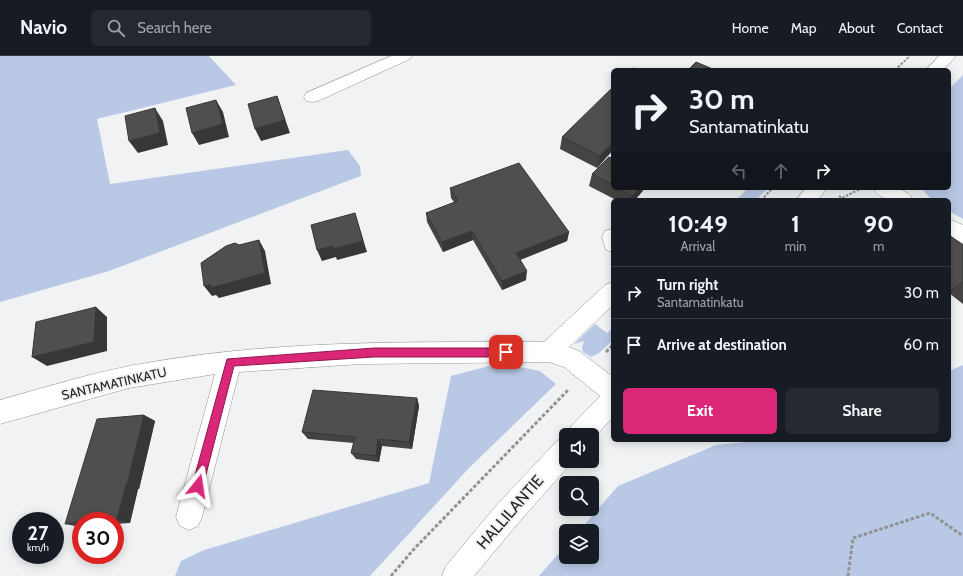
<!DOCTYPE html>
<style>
:root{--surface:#171b24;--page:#242831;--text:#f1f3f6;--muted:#9ea1a6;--line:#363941;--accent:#db2777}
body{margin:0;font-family:Cabin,sans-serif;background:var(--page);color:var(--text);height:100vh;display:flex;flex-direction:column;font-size:15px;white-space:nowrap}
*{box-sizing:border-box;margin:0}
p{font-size:13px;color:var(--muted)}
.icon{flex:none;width:22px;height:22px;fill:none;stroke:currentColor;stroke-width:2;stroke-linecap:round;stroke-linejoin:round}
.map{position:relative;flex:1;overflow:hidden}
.panel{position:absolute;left:611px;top:142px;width:340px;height:244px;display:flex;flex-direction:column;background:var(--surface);border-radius:6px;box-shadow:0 2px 10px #0003}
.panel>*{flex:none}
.hud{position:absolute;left:611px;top:12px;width:340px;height:122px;border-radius:6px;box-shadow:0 2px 10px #0003;background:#171b24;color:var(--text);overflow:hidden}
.buttons{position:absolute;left:559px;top:372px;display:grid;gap:8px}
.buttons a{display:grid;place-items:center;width:40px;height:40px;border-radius:6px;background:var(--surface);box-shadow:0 2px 10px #0003;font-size:20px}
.speed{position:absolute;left:12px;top:456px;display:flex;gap:8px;font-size:20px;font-weight:700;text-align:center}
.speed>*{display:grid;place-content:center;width:52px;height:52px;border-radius:50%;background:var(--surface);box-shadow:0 2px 10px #0003;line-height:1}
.speed small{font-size:10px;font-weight:400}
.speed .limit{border:6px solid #d22;background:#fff;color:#111}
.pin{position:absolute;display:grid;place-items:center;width:34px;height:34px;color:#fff;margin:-17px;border-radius:8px;box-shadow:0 2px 6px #0006}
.me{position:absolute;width:44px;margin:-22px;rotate:15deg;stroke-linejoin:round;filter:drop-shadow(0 0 3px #0008)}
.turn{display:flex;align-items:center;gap:14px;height:84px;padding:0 12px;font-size:18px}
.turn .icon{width:52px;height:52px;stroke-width:2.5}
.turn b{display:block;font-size:28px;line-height:34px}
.lanes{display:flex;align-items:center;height:38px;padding:0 12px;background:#0003;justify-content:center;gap:20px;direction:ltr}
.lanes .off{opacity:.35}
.eta{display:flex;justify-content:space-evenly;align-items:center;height:68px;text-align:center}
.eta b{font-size:24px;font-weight:700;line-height:28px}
.button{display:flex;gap:8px;margin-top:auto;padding:8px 12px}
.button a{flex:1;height:46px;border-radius:6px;background:var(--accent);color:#fff;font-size:16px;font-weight:700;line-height:46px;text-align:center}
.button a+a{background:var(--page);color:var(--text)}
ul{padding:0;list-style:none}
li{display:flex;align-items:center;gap:12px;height:52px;padding:0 12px;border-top:1px solid var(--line)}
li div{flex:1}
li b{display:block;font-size:15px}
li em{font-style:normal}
header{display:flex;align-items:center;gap:24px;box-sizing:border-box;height:56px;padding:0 20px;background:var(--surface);border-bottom:1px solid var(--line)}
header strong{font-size:19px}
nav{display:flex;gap:22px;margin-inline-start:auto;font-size:14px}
.search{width:280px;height:36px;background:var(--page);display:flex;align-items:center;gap:10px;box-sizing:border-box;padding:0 14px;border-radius:6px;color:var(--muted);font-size:15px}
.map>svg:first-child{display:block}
.green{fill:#b9c9e5}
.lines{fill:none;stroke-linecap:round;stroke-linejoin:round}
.minor-casing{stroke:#909192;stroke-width:1}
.major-casing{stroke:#909192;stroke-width:1}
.path-far1{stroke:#919294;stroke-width:2;stroke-dasharray:2.5 1.5;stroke-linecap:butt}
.path{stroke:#919294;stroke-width:3;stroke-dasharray:3.5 2;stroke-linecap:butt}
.minor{fill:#fff;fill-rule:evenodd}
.major{fill:#fff;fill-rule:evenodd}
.wall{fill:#454443}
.shaded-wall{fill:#383737}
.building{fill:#504f4e;stroke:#383737}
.route{fill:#db2777;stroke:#8e194d}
.labels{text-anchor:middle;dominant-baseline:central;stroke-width:4;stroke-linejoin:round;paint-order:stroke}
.street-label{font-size:13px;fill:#232424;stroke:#f1f2f4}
.near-street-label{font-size:16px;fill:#232424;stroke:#f1f2f4}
</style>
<header>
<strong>Navio</strong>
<div class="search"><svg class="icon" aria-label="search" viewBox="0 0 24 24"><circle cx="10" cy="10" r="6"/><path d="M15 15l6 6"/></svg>Search here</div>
<nav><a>Home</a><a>Map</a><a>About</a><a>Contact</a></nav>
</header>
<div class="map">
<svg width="963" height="520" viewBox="0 0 963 520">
<rect width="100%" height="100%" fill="#f1f2f4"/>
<g class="green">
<path d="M0,0H209L236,29L97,63L110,128L348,94L360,110L361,120L109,215L0,246Z"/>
<path d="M963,19V163L949,155V144H932L921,132H949V33Z"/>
<path d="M748,132H768L756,144H736Z"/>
<path d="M595,268L607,277L613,272V284L599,297L591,301L583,296L582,291L584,285L574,288Z"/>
<path d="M963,309V520H539L566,489V501H592V475H579L618,430L716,389L764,384H949V315Z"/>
<path d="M489,310L519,311L540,315L556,328L469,412L370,520H175L181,505L204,494L429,427L451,320Z"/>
</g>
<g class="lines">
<g class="minor-casing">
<g id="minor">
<path d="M391,0H412L410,3L318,45L312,46L306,45L304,41L306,37Z"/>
<path d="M873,132C887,132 905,129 913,144C898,144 881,147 873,132Z"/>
<path d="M949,163L963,169V187L949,181Z"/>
<path d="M612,173H613V196L606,194L602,181L605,175Z"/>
<path d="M613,226V249L569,291L579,295L613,321V347L605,344L564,311L549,306L361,308L239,316L202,461L198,470L189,474L180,470L176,461L215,318L129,332L0,368V344C50,330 101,314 152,306C281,284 414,286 544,286L605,229Z"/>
</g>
</g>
<g class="major-casing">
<g id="major">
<path d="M939,0H956L943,14H926Z"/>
<path d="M806,132H827L818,144H796Z"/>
<path d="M613,332V361L592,384V379H568L571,370L605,335Z"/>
<path d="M566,381V405H573L514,472L474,520H442L446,510L494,452L557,385Z"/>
</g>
</g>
<g class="path-far1">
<path d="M895,14L910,0"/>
<path d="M839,140L842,142L860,133"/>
<path d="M761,144L773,132"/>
</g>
<g class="path">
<path d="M606,296L613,289"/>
<path d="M391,520L414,493L569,333"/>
<path d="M848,520L853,482L930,457L963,480"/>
</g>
<use href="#minor" class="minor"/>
<use href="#major" class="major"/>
</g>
<g class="wall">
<path d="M562,81L613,94L597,112L560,93Z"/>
<path d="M613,103V132H645L635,144H616L589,130L592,118Z"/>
<path d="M450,132L569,176L567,185L520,204L526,224L502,234L473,184L443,196L427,166L426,157L454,146L451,142Z"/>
<path d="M949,179L963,189V248L949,237Z"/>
<path d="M417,342L419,350L412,393L382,390L379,406L356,403L351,397L354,387L308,383L302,376Z"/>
<path d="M144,359L155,365L139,433H138L130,467L115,468V465H81V471H80L65,468Z"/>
</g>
<g class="shaded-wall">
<path d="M277,40L290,77L261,85L255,73Z"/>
<path d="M216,44L223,56L229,81L199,89L192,77Z"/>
<path d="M155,52L163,65L168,89L138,97L129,85Z"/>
<path d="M613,86V94L597,112L600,100Z"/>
<path d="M640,132H645L635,144H632L633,140Z"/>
<path d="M355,157L367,196L337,204L336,201L322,205L317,194L332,190Z"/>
<path d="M472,175L473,184L443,196L442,186Z"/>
<path d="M569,176L567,185L515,206L516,197Z"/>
<path d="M259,184L265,195L271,228L219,242L216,239L212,240L204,230L210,228Z"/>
<path d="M527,215L526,224L502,234V225Z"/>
<path d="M96,251L107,261V295L47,310L32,301Z"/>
<path d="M417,342L419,350L412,393L409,386Z"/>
<path d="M144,359L155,365L139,433L127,429Z"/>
<path d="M378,383L382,390L379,406L376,400Z"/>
<path d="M126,429L138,433L130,467L117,463Z"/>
</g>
<g class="building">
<path d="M696,6L715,14H688Z"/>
<path d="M633,12L639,14H631Z"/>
<path d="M613,31V86L600,100L562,81Z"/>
<path d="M277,40L285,64L255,73L248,48Z"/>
<path d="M216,44L223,68L192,77L186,52Z"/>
<path d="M155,52L160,77L129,85L125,60Z"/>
<path d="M609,101L613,103V129L592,118Z"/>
<path d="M519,107L569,176L516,197L527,215L502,225L472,175L442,186L426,157L458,145L450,132Z"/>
<path d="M618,132H640L633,140Z"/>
<path d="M355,157L363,185L333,193L332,190L317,194L311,169Z"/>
<path d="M949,179L963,189V226L949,236Z"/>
<path d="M259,184L265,217L211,232L210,228L204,230L201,207L226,190L235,187L239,189Z"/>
<path d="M96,251L94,286L32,301L36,266Z"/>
<path d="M313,334L417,342L409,386L378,383L376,400L351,397L355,381L302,376Z"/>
<path d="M144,359L127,429H126L117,463L95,465H81V466L65,468L97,363Z"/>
</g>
<path class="route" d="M374,292H506L510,293L511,296L510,299L506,301H374L234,310L203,430L201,434L198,435L194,434L192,430L227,303Z"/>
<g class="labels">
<g class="street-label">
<text transform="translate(114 327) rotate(-13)">SANTAMATINKATU</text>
</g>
<g class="near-street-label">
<text transform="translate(510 456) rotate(-49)">HALLILANTIE</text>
</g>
</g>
</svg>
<div class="buttons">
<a><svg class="icon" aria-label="sound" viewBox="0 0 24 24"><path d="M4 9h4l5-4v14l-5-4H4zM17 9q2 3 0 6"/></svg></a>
<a><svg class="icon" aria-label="search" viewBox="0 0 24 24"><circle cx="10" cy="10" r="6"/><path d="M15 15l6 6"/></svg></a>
<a><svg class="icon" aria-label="layers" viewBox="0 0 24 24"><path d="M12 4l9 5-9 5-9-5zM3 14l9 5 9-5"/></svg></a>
</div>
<div class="speed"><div>27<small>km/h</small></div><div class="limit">30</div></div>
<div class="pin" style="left:506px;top:296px;background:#d93025"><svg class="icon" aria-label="arrive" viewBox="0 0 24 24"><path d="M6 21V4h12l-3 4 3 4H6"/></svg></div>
<svg class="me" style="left:198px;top:430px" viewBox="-20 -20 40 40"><path d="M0-17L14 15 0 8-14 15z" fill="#db2777" stroke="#fff" stroke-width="4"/></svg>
<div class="hud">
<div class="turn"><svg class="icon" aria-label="right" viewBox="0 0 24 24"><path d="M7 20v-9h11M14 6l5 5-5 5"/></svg><div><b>30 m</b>Santamatinkatu</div></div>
<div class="lanes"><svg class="icon off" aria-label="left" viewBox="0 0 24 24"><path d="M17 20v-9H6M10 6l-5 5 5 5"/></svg><svg class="icon off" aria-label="ahead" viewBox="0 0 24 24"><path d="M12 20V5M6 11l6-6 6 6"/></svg><svg class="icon" aria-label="right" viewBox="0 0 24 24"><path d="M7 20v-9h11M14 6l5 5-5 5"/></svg></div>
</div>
<section class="panel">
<div class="eta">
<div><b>10:49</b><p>Arrival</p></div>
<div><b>1</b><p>min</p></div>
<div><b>90</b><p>m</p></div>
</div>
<ul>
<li><svg class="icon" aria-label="right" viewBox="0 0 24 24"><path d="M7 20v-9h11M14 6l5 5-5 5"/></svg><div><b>Turn right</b><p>Santamatinkatu</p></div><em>30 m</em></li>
<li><svg class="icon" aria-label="arrive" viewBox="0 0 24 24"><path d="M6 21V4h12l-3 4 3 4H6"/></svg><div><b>Arrive at destination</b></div><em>60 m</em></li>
</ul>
<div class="button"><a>Exit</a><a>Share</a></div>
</section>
</div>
